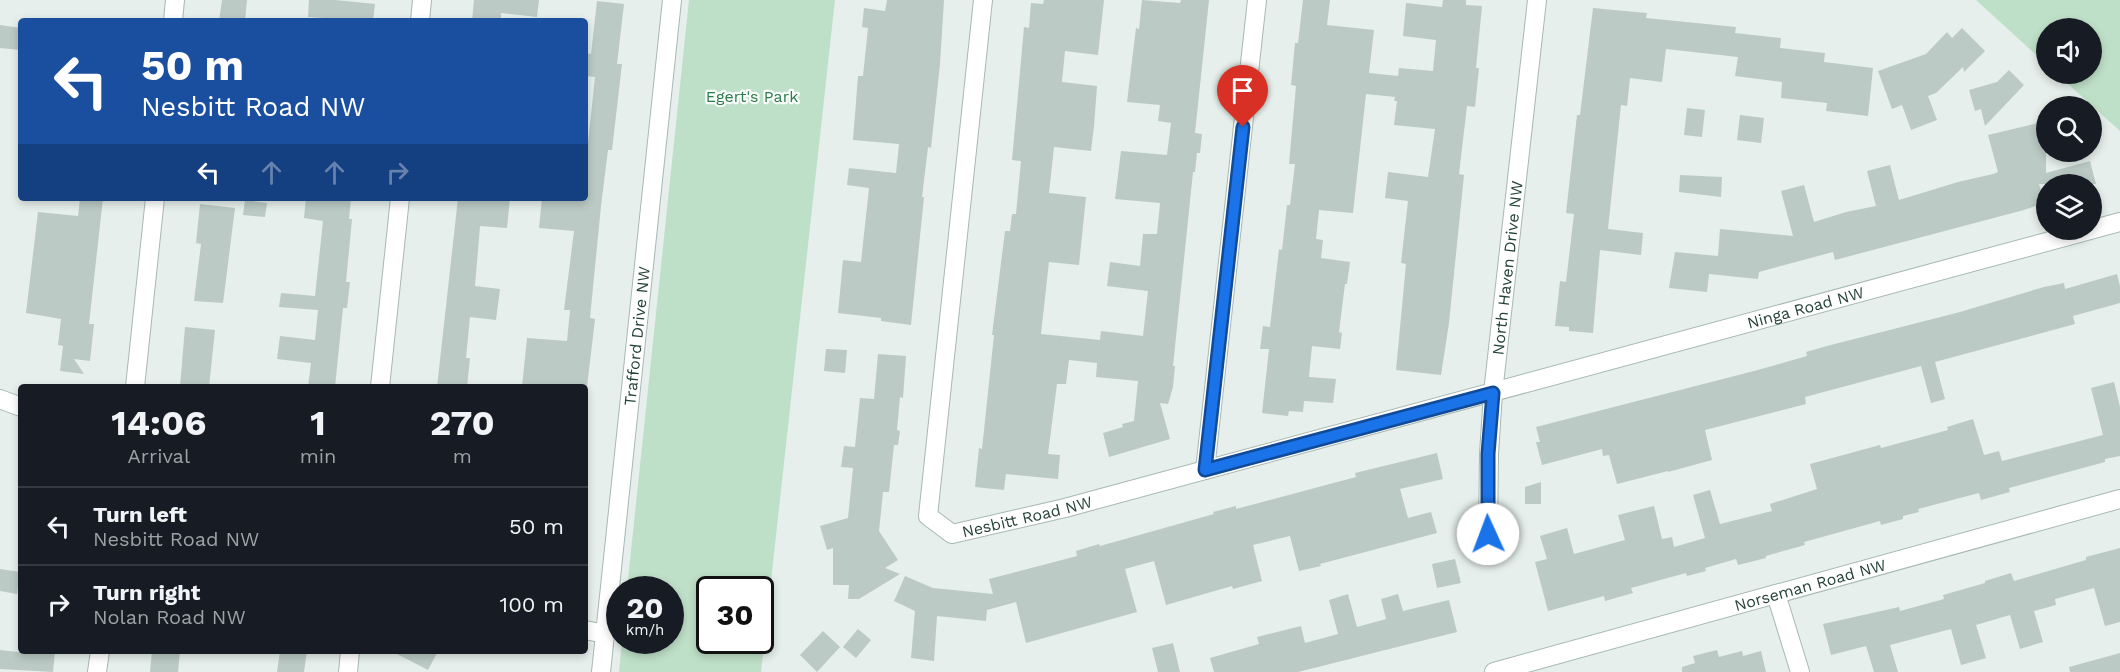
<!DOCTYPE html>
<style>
:root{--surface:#171b24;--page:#20242c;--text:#f1f3f6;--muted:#9ea1a6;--line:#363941}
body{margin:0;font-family:"Work Sans",sans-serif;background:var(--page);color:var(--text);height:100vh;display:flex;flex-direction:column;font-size:22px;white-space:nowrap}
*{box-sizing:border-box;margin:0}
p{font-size:20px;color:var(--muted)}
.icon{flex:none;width:33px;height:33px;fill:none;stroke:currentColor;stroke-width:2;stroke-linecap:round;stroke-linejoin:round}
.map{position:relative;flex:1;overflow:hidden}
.panel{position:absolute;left:18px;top:384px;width:570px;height:270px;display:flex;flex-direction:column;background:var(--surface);border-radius:6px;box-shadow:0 3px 9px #0003}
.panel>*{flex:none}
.banner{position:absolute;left:18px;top:18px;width:570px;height:183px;border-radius:6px;box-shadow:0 3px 9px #0003;background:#1a4fa0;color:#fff;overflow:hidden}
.tools{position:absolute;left:2036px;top:18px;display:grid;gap:12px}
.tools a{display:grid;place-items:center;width:66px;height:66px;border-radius:50%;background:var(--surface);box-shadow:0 3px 9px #0003;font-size:30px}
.speed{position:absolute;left:606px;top:576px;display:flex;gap:12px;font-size:30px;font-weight:700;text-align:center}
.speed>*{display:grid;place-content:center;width:78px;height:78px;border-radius:50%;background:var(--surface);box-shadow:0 3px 9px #0003;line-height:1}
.speed small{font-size:15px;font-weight:400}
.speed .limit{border:3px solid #111;border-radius:9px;background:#fff;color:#111}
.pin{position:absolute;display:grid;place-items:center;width:51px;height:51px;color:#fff;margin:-62px -26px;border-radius:50% 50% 50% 0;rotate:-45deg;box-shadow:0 0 6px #0007}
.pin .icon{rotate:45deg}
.me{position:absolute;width:66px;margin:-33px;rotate:358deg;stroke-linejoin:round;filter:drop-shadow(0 0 4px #0008)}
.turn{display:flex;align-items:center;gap:21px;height:126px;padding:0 24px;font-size:27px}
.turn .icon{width:78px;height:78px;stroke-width:2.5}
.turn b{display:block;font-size:42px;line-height:51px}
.lanes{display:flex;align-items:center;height:57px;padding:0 24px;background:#0003;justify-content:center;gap:30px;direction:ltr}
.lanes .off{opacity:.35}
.eta{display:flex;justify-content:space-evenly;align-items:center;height:102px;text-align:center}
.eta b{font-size:36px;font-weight:700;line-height:42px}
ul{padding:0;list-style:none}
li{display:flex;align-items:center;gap:18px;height:78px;padding:0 24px;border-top:2px solid var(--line)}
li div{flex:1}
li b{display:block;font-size:22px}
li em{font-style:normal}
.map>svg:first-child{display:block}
.green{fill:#bfe0c8;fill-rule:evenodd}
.building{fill:#bbcac4}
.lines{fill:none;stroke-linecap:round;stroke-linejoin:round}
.minor-casing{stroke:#a8b8b2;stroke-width:20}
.minor{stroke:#fff;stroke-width:18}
.route-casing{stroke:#114b97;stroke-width:15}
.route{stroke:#1a73e8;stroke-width:10}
.labels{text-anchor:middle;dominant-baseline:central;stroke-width:4.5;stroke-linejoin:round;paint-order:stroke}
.park-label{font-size:16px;fill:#2d7a4b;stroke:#f7fbf9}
.street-label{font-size:16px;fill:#24423a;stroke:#f7fbf9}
</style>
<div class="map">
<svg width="2120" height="672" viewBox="0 0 2120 672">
<rect width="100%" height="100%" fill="#e6efeb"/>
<g class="green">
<path d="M689,0H835L761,672H619L622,641L670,640V590L627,589ZM710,590H760V640H710Z"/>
<path d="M1976,0H2120V131L2057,74H2091V28H2046V64Z"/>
</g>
<g class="building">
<path d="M222,0H247L245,21H219Z"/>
<path d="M309,0H335L375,4L373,21L308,17Z"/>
<path d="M474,0H539L537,17L501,13V21H472Z"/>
<path d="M887,0H944L940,64L931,148L928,147L922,197H924L911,325L881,321V318L838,313L843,260L861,262L869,188L847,185L849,168L896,173L899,144L853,140L858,76H863L868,28L862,27L864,8L885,11Z"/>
<path d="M1044,0H1104L1098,55L1065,51L1062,82L1097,86L1094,126L1091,151L1054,147L1049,193L1086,197L1079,265L1049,262L1041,334L1100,340L1101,331L1143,336L1148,291L1107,286L1110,262L1140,266L1143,234H1157L1160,203L1115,199L1121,151L1167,155L1171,123L1158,121L1160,105L1127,102L1136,28L1139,29L1142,0L1180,3L1181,0H1209L1195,133L1202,134L1200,153H1197L1195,172H1193L1173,366H1175L1173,387L1168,404L1160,403L1170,439L1109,457L1103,433L1123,427L1122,424L1134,421L1138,381L1096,377L1097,363L1069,360L1066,384H1057L1048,454L1060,455L1058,479L1006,474L1004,490L975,487L979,448L982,449L994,335H992L1005,231H1010L1012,214H1016L1021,161L1012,160L1024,27L1029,28L1031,3L1043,4Z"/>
<path d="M1303,0H1330L1327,25L1374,30L1369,73L1398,76L1399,68L1433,71L1436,40L1403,36L1406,3L1442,7L1443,0H1466V5L1482,6L1476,68H1479L1475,107L1467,106L1459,174L1464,175L1449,323L1441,375L1396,370L1406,264L1401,263L1408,201L1385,198L1388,172L1428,177L1435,129L1394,125L1397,101H1394L1395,97L1366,94L1353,213L1319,210L1316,239L1323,240L1321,258L1350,262L1347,284H1345L1339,332L1342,333L1340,349L1312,346L1309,377L1336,379L1333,403L1304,401L1303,412L1289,411L1288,416L1262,413L1269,349H1260L1263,326L1270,327L1279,249L1282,250L1287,205H1290L1295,164H1289L1296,86L1291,85L1295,43H1298Z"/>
<path d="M597,1L624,4L617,64H622L612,150H608L601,206L590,318L595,319L587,387H522L527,338L567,341L570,310H564L574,231L539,228L542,198H585V171L595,77L585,76V53L591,54Z"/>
<path d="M1593,8L1647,13L1646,18L1736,27L1735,33L1781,38L1780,48L1825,53L1824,62L1873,68L1868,116L1826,111L1827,103L1781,98L1782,82L1735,76L1738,57L1666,49L1662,82L1630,78L1627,106L1621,105L1608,229L1643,233L1641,255L1600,250L1593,333L1569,331V327L1555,326L1560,281L1566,282L1574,214L1566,213L1577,115H1580Z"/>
<path d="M0,25L21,28V50L0,48Z"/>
<path d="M1962,28L1985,51L1964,72L1963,67L1936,93L1928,96L1937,120L1911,130L1902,105L1892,109L1878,71L1926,54L1947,32L1952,38Z"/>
<path d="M2009,70L2024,85L1985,126L1981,109L1975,111L1969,90L1997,82Z"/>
<path d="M1687,108L1705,110L1702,137L1684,135Z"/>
<path d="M1740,115L1764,118L1761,143L1737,140Z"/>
<path d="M2046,121V173L2090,161L2096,184H2039L2044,203L2024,210L1835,260L1833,252L1759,272L1758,279L1709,274L1707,292L1669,288L1675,252L1718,256L1720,229L1793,236L1781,191L1804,185L1814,222L1846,212L1876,206L1867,171L1890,165L1899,200L1958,182L1993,174L1998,172L1988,135Z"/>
<path d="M1680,175L1722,177L1721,197L1679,192Z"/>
<path d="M80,198H103L89,324H94L90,361L74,359L84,374L60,371L63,346L58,345L61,319L26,313L38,212L78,216Z"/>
<path d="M306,198H351L349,219H352L346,282H350L347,308H343L335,387H308L311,363L277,359L280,336L315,340L318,310L279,307L281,293L315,296L323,221L304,218Z"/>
<path d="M458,198H510L507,228L480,226L475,286L500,289L496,320L470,317L466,358H470L467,387H437Z"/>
<path d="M245,200L267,203L265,217L243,215Z"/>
<path d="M200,204L235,208L223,303L194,301L201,244L196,243Z"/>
<path d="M2117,274L2120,286V303L2073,316L2075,324L1935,362L1945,399L1931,403L1921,366L1805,397L1806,404L1705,430L1712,460L1668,472V471L1617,484L1609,455L1603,456L1602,449L1542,465L1536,442H1540L1536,427L1754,371L1807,356L1806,352L1827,346L1960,312L2044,287L2064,283L2065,289Z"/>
<path d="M185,327L215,330L209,387H180Z"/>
<path d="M826,349L847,350L845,373L824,371Z"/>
<path d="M878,354L906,356L903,398L900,397L897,430L900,431L898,445H894L889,492H883L879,531L898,560L885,568L900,574L859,599H848L849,585H833V548L827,550L820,526L848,518L853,468L841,467L844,446L855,447L860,398L874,399Z"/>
<path d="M2114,382L2120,407V456L2105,459V462L2009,488L2010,492L1981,500L1979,493L1918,509L1919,512L1903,516V519L1881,525L1880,521L1804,542L1805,545L1766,556V558L1738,565L1736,559L1705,568L1706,571L1687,576L1686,573L1631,588L1633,593L1605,601L1604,596L1548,611L1535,562L1547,559L1540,536L1567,528L1574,554L1625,540L1618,515L1654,506L1662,539L1672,537L1674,547L1705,538L1693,495L1710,490L1720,524L1772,511L1770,504L1817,489L1810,464L1880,445L1881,448L1948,430L1947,427L1973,419L1984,455L1999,451L2002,461L2103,435L2091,388Z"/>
<path d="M1437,453L1443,479L1400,489L1408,518L1431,512L1437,533L1320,564L1321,566L1299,571L1290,536L1253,545L1262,581L1233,589L1232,586L1166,605L1154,561L1125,569L1137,612L1026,643L1016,602L987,610L986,621L937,616L934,661L911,658L915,611L894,601L905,576L933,588L993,594L989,579L1077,556L1076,551L1099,544L1100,546L1214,514L1213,512L1236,506V509L1356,477L1355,473Z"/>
<path d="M1541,482V504H1525V487Z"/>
<path d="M2120,548V622L2105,626L2094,588L2055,599L2056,605L2034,611L2043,642L2020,649L2010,615L1976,625L1986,658L1961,665L1951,629L1890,645L1898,672H1874L1866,646L1831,655L1823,624L1899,607L1900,611L1944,599L1943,595L1985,583V581L2011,573L2014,581L2086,560V557Z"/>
<path d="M1455,559L1461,583L1437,588L1432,564Z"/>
<path d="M0,569L20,572L17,594L0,591Z"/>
<path d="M1348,594L1357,627L1386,619L1381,599L1398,594L1403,611L1449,600L1457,632L1298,672H1214L1210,658L1259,644L1257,637L1301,626L1305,643L1338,634L1329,600Z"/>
<path d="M858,629L871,640L856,658L843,647Z"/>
<path d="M823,631L840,647L817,672L800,655Z"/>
<path d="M1173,643L1180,672H1158L1152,648Z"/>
<path d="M0,650L27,653L28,651H55L53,672L0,669Z"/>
<path d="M1717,650L1719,657L1742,651L1743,656L1761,651L1766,672H1682V667L1695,663L1693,656Z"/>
<path d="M152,651H180L178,672H150Z"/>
<path d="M280,651H307L304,672H277Z"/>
<path d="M391,651H438L428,670Z"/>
<path d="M2120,653V672H2070L2069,667Z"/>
</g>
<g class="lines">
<g class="minor-casing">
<g id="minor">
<path id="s1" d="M983,0L928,516L952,534L1065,508L2120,222"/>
<path d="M173,21L175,0"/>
<path d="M420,21L422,0"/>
<path d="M135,387L155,198"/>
<path d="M380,387L400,198"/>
<path d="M0,399L21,407"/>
<path d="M1205,470L1257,0"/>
<path id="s2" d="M1488,535L1489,454L1493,393L1537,0"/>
<path d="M1776,594L1800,672"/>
<path d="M585,630L605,634"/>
<path d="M97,672L100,651"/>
<path d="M348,672L350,651"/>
<path id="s3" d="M601,672L672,0"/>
<path id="s4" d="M1494,672L2120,499"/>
</g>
</g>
<use href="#minor" class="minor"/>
</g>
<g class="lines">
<g class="route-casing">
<path id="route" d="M1243,127L1205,470L1493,393L1488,454V534"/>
</g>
<use href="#route" class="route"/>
</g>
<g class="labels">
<g class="park-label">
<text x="752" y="96">Egert's Park</text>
</g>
<g class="street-label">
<text stroke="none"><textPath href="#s2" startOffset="268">North Haven Drive NW</textPath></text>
<text stroke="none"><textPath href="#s1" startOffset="1432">Ninga Road NW</textPath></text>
<text stroke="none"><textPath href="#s3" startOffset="338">Trafford Drive NW</textPath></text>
<text stroke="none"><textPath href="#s1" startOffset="626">Nesbitt Road NW</textPath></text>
<text stroke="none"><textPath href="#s4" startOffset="328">Norseman Road NW</textPath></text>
</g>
</g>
</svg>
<div class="tools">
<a><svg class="icon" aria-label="sound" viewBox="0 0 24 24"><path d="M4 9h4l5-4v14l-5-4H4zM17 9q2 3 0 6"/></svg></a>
<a><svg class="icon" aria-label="search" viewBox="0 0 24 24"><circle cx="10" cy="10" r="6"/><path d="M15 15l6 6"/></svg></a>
<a><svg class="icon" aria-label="layers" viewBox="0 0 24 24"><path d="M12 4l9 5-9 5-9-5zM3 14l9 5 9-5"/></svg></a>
</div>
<div class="speed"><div>20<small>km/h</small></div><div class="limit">30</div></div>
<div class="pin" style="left:1243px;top:127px;background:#d93025"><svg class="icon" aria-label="arrive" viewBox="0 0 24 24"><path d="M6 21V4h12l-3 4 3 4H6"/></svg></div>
<svg class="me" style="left:1488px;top:534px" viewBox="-20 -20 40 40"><circle r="19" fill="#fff"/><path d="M0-13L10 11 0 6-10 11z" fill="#1a73e8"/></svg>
<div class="banner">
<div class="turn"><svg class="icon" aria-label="left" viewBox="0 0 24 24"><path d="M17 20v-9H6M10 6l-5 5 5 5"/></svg><div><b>50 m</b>Nesbitt Road NW</div></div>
<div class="lanes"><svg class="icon" aria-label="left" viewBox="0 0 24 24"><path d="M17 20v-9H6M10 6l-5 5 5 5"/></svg><svg class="icon off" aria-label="ahead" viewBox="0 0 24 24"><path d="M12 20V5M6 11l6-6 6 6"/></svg><svg class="icon off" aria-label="ahead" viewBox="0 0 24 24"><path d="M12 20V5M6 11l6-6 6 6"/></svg><svg class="icon off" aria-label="right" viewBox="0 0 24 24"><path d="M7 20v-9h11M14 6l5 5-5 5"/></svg></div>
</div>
<section class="panel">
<div class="eta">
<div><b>14:06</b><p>Arrival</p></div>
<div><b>1</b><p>min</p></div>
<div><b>270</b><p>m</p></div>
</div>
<ul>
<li><svg class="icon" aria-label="left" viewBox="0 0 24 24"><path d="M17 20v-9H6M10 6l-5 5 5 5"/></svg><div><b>Turn left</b><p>Nesbitt Road NW</p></div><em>50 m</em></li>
<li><svg class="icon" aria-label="right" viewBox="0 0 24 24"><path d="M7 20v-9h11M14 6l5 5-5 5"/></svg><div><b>Turn right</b><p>Nolan Road NW</p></div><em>100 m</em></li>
</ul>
</section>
</div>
